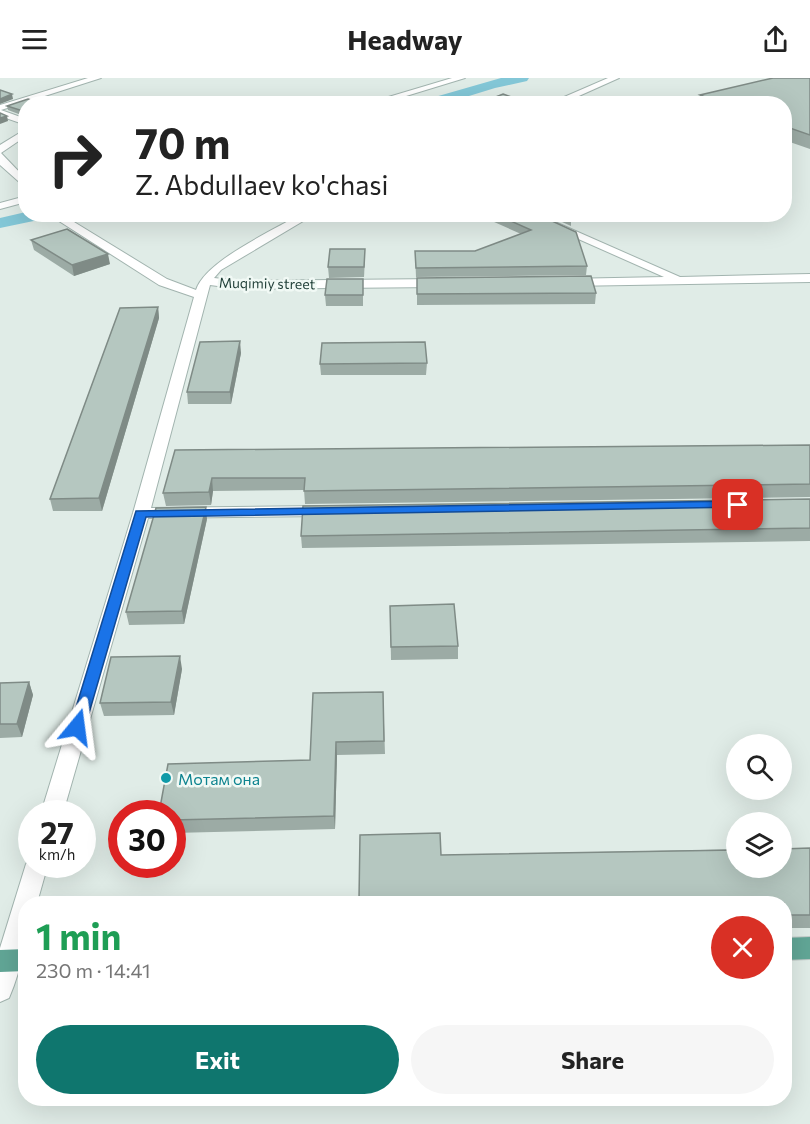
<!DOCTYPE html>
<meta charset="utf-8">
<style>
:root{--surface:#fff;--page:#f6f6f6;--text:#222;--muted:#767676;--accent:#0f766e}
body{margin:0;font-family:Commissioner,sans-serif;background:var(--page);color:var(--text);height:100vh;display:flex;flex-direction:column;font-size:22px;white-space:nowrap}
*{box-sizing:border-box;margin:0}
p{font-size:20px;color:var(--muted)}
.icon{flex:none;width:33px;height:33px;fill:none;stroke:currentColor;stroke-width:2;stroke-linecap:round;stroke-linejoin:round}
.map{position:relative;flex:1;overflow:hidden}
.sheet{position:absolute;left:18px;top:818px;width:774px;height:210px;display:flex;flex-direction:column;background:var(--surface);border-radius:24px;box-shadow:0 6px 24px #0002}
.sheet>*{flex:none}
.guide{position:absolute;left:18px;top:18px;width:774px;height:126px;border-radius:24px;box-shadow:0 6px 24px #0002;background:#fff;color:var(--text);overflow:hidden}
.tools{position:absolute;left:726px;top:656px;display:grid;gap:12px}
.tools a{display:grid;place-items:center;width:66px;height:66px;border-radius:50%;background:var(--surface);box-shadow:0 6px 24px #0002;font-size:30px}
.speed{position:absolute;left:18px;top:722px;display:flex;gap:12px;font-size:30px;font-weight:700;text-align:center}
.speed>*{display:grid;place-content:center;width:78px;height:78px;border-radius:50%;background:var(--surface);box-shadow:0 6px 24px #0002;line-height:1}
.speed small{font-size:15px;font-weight:400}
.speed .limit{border:9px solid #d22;background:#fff;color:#111}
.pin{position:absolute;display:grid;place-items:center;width:51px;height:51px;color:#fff;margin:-26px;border-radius:12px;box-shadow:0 3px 9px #0006}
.me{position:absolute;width:66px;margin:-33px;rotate:16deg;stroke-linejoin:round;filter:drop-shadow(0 0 4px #0008)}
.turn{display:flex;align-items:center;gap:21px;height:126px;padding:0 18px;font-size:27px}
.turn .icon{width:78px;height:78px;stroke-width:2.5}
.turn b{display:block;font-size:42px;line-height:51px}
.round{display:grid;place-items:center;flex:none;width:63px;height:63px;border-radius:32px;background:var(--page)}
.headline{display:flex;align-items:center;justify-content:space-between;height:102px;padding:0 18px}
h1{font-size:36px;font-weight:700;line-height:45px;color:#1e9e55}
.cta{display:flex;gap:12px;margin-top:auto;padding:12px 18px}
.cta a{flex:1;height:69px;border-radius:36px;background:var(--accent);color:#fff;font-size:24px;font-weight:700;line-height:69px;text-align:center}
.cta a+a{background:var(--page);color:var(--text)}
header{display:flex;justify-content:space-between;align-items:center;height:78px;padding:0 18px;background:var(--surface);font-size:27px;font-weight:700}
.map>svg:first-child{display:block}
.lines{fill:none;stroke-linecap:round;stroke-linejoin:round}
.canal{fill:#83c7d7;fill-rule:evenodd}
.minor-casing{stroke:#a2b4af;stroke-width:2}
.major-casing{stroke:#c0c9c7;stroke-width:2}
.minor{fill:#fff;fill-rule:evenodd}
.major{fill:#61a696;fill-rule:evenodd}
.wall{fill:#9caba5}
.shaded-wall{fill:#7f8b86}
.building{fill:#b5c7c0;stroke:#7f8b86;stroke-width:1.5}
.route{fill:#1a73e8;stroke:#114b97;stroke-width:1.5}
.culture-dot{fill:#0f9aa8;stroke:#f1f9f5;stroke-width:2}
.labels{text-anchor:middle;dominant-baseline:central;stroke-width:5;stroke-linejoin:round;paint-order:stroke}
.far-street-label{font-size:14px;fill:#1f3e37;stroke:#f1f9f5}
.culture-label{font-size:16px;fill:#0d838f;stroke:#f1f9f5;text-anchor:start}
</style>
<header><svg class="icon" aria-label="menu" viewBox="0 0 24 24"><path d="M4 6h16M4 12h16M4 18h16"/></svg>Headway<svg class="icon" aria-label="share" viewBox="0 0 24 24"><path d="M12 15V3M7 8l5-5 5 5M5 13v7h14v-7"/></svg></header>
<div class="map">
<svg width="810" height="1046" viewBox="0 0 810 1046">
<rect width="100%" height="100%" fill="#e0ece7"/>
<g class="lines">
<g class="canal">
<path d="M501,0H529L527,3L495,10L443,26H419L421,23Z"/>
<path d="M26,134V136H51L48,140L0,150V140Z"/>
</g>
<g class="minor-casing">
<g id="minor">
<path d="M88,0H101L1,32L26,41V47L0,38V27Z"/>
<path d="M452,0H465L380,26H365Z"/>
<path d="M608,0H619L561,26H548Z"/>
<path d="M26,51V58L1,75L26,101V110L0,87V67Z"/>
<path d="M26,118V124L0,131V125Z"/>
<path d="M48,136H61L167,201L196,212C205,183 274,152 301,136H315L221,192L214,200L241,203L440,201L446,205L440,209L241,211L210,207L151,430L325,428L333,433L325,438L148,440L63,735H41L133,435L194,219L159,207Z"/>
<path d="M522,136H537L680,199L810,196V204L569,208L565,207V201L664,199Z"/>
<path d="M32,778V786H48L37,825H26C26,859 23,888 9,920L0,924V870L26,786Z"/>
</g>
</g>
<g class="major-casing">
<g id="major">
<path d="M810,859V881L784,882V860Z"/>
<path d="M26,871V893L0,894V872Z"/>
</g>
</g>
<use href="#minor" class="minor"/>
<use href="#major" class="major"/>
</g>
<g class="wall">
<path d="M810,0V71L784,62V26H698L700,17Z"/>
<path d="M28,21L24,38L8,32L7,28Z"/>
<path d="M476,136H537L587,188L586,197L416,199L415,173H475L521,156Z"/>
<path d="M544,136H570L571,140V148Z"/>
<path d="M31,162L110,186L74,198L34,172Z"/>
<path d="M365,181L364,199L329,200L328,189Z"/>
<path d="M417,200L596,215L595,226L417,227Z"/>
<path d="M363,201V228H326L325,217Z"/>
<path d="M158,229L159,240L102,433H53L50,421Z"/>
<path d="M241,275L231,326H188L187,314Z"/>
<path d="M427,285L426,297H321L320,286Z"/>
<path d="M810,367V419L305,426L304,412L213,413L211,427L166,428L163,415L175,372Z"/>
<path d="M810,421V463L302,470L301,458Z"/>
<path d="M207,441L184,546L129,547L126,534Z"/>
<path d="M390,528L458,568V581L391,582Z"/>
<path d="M182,591L174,637L104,638L100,625Z"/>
<path d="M29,604L33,617L22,659L0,660V605Z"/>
<path d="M383,614L385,676L337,677L335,751L172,755V735L310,682Z"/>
<path d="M360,757L441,777L810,770V850H784V825H360Z"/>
</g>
<g class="shaded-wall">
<path d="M12,16L13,21L0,26V21Z"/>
<path d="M7,38L8,43L0,46V40Z"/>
<path d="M108,176L110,186L74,198L72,187Z"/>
<path d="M158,229L159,240L102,433L99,420Z"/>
<path d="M240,263L241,275L231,326L230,314Z"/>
<path d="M212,400L213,413L211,427L209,414Z"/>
<path d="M206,429L207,441L184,546L182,533Z"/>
<path d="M180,578L182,591L174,637L171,624Z"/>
<path d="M29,604L33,617L22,659L17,646Z"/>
<path d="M336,664L337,677L335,751L334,738Z"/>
</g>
<g class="building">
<path d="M773,0H810V57L784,48V26H723L700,17Z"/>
<path d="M0,12L12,16L0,21Z"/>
<path d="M503,16L531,26H478Z"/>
<path d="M28,21L43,26H26V33H23L7,28Z"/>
<path d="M0,35L7,38L0,40Z"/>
<path d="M495,136H537L576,154L587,188L416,190L415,173H475L531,152Z"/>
<path d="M563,136H570L571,140Z"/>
<path d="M67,151L108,176L72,187L31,162Z"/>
<path d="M330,171H365L364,189H328Z"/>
<path d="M591,198L596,215L417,216V200Z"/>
<path d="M327,201H363V217H325Z"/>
<path d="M158,229L99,420L50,421L120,230Z"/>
<path d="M240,263L230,314H187L200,264Z"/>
<path d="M425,264L427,285L320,286L322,265Z"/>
<path d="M810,367V406L304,413L305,400H212L209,414L163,415L175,372Z"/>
<path d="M810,421V450L301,458L303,428Z"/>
<path d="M206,429L182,533L126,534L156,430Z"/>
<path d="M454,526L458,568L391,569L390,528Z"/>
<path d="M180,578L171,624L100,625L111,579Z"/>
<path d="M29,604L17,646H0V605Z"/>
<path d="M383,614L384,663L336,664L334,738L172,742V735H159L168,686L310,682L313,615Z"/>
<path d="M440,755L441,777L736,772V789H782V771L810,770V837H784V825H451V819L359,821L360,757Z"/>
</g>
<path class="route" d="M738,423L744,427L743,429L146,439L85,649L83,653H72L70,649L136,433Z"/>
<circle class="culture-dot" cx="166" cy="700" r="6"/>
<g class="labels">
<g class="far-street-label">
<text transform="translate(267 205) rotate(1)">Muqimiy street</text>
</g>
<g class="culture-label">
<text x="178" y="700">Мотам она</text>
</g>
</g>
</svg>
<div class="tools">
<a><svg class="icon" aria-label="search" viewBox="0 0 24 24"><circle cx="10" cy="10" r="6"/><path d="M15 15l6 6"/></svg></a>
<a><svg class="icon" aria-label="layers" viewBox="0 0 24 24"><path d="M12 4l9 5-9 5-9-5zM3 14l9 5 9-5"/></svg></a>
</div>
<div class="speed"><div>27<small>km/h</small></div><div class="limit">30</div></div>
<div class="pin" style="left:738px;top:427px;background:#d93025"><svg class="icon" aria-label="arrive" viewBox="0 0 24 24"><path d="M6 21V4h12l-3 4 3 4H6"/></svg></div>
<svg class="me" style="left:77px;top:649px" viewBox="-20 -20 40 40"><path d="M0-17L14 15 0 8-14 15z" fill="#1a73e8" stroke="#fff" stroke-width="4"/></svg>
<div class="guide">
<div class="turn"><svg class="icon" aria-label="right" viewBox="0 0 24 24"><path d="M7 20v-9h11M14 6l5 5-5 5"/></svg><div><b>70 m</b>Z. Abdullaev ko'chasi</div></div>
</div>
<section class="sheet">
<div class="headline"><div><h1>1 min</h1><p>230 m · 14:41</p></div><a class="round" style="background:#d93025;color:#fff"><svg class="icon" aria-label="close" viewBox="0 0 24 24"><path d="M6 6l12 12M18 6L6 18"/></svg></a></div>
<div class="cta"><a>Exit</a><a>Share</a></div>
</section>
</div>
